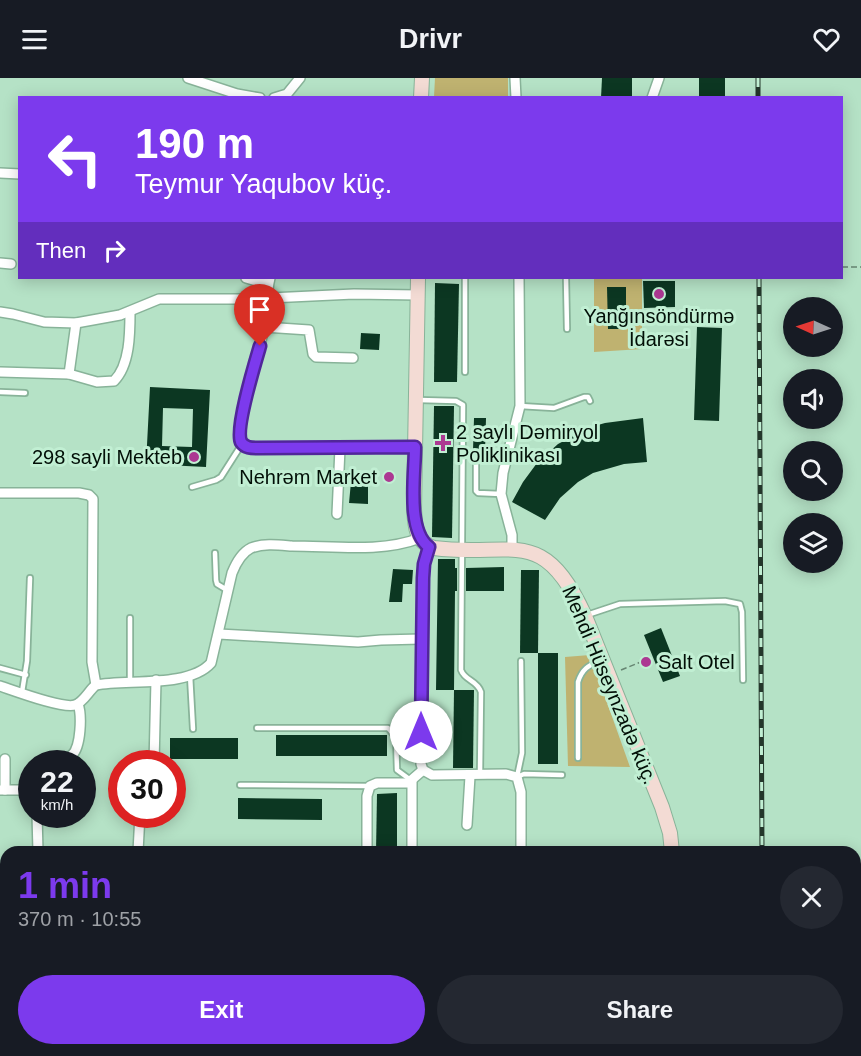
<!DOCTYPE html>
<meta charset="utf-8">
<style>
:root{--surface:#171b24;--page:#242831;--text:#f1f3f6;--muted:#9ea1a6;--accent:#7c3aed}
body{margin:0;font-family:Helvetica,sans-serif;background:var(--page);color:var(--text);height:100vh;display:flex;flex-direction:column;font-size:22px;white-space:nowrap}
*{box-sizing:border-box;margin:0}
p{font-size:20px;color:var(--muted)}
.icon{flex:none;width:33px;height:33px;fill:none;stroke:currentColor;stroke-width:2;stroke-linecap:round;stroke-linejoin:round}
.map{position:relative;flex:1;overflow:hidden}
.details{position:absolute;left:0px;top:768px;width:861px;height:210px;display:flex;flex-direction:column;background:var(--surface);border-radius:18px 18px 0 0;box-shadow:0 3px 15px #0003}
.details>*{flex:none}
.top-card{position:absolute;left:18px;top:18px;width:825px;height:183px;border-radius:0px;box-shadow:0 3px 15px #0003;background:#7c3aed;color:#fff;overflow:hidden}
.needle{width:39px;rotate:273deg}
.fabs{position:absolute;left:783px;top:219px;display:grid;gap:12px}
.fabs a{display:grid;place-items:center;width:60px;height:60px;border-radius:50%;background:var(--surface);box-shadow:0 3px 15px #0003;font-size:30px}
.speed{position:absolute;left:18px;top:672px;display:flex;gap:12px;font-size:30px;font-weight:700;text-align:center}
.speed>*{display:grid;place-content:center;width:78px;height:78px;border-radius:50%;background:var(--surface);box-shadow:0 3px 15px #0003;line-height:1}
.speed small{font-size:15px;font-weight:400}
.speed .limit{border:9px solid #d22;background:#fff;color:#111}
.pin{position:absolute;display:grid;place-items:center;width:51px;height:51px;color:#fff;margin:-62px -26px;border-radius:50% 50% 50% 0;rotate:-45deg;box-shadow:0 0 6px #0007}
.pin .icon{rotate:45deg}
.me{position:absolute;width:66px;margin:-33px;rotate:0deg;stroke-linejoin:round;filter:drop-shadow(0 0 4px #0008)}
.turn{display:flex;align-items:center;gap:21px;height:126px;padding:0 18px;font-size:27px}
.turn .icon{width:78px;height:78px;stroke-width:2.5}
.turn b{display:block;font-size:42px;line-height:51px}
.then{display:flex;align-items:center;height:57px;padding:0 18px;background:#0003;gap:12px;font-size:22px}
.round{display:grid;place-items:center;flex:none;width:63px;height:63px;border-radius:32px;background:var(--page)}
.summary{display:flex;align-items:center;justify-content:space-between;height:102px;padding:0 18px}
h1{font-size:36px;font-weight:800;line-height:45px;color:var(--accent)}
.primary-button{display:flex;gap:12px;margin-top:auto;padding:12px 18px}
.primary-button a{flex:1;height:69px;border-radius:36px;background:var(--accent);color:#fff;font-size:24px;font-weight:800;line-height:69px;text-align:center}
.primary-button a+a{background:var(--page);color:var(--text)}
header{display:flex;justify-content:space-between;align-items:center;height:78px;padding:0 18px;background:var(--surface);font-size:27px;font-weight:800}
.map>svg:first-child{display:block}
.green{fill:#bfb270}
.building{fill:#0c3722;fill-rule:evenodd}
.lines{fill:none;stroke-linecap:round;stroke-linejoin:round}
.service-casing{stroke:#88b399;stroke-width:8}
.minor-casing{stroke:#88b399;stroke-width:12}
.secondary-casing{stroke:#88b399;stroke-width:16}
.path{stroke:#668572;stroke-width:1.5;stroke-dasharray:6 3;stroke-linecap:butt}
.service{stroke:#fff;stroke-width:4.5}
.minor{stroke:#fff;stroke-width:9}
.secondary{stroke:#f3dbd4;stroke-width:14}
.rail-casing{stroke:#24372b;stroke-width:5}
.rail{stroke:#c1efd3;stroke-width:3;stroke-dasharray:9;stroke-linecap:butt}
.route-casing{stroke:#51269a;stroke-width:15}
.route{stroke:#7c3aed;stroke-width:10}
.poi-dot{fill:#ac3892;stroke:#c1efd3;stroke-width:2}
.labels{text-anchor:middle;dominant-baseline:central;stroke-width:6;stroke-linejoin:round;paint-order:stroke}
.poi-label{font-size:20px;fill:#020f07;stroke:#c1efd3;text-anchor:start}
.street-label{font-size:20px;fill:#020f07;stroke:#c1efd3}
</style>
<header><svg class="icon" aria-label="menu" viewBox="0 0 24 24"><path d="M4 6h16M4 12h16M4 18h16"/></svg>Drivr<svg class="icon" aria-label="heart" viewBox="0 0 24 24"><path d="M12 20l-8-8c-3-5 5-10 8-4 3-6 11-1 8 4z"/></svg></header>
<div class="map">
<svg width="861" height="978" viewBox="0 0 861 978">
<rect width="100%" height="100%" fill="#b5e2c6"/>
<g class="green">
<path d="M435,0H508V19H434Z"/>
<path d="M594,200H642V271L594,274Z"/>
<path d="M590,577L630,689L568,688L565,579Z"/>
</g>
<g class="building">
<path d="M602,0H632V20H601Z"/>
<rect x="699" y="0" width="26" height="20"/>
<path d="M643,203H675V229L644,230Z"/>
<path d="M435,205L459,206L457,304H434Z"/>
<path d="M607,209H626V251H608Z"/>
<path d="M697,249L722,250L719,343L694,342Z"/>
<path d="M361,255L380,256L379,272L360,271Z"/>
<path d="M150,309L210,312L206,389L146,386ZM163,330L193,331L192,369L162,368Z"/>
<path d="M434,328H454L452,460L432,459Z"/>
<path d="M474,340H486L485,372H473Z"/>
<path d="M643,340L647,384L624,386L593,395L578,404L560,420L545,442L512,424L523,404L537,385L558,366L591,349L605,345Z"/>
<path d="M368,403V426L349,425L351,404Z"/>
<path d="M438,481H455V490H457V513H455L454,612H436Z"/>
<path d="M504,489V513H466V490Z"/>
<path d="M393,491L413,492L412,506H403L402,524H389Z"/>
<path d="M521,492H539L538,575H520Z"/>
<path d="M661,550L680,598L663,604L644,557Z"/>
<rect x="538" y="575" width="20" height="111"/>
<path d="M454,612H474L473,690H453Z"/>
<rect x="276" y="657" width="111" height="21"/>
<rect x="170" y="660" width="68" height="21"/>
<path d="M397,715V774H376L377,716Z"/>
<path d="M238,720L322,721V742L238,741Z"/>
</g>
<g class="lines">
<g class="service-casing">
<g id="service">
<path d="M566,200L567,251"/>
<path d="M465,294V200"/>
<path d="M0,314L25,315"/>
<path d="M419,322L456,323L463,327L461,592C465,603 477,602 481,614L480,695"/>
<path d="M520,328L554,330L584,319H588L590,323"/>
<path d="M476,381V413L478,415L501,416"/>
<path d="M192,409L216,402L221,399L242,366"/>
<path d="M215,475L216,502L217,506L227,512"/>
<path d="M587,537L620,526L725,523L740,526L742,534L743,602"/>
<path d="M130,540V604"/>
<path d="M0,590L26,597"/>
<path d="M190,597L193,651"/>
<path d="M22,614L27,583L30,500"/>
<path d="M257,650H388L396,659L397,692L412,703"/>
<path d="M578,680V604C582,591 588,588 600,582"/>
<path d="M517,699L522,675L521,583"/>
<path d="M517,699L524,696L562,697"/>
<path d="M240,707L370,708"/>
<path d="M725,972L726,978"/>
</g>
</g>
<g class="minor-casing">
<g id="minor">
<path d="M188,0L237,16L260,20"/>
<path d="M515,0L516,20"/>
<path d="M274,20L287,16L300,0"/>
<path d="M652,20L659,0"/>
<path d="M0,95L20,96"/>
<path d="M0,185L11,186"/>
<path d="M246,200L268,206"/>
<path d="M270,200C266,215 268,231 265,246C260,273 234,344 242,366L249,370H258L415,369"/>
<path d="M0,234L13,236L44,244L76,245L120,237L159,221H247L354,216L418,217"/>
<path d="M264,249L309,252L313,276L316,279L353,280"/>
<path d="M0,294L69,296L97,304L114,303C130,287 130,255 130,234"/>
<path d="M69,296L76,245"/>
<path d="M0,415H79L89,417L93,421L92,584L96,607"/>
<path d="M337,436L340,370"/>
<path d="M429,469L424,486L423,500L421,686L423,692L432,697L506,696L517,699L521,714V774"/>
<path d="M512,471V457L501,416L503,395L520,328L519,200"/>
<path d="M219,556L358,564L381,562L421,561"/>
<path d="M0,608C15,613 63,631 75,627C84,624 89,612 96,607C127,601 189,610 211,585L232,495C236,485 241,475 251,470C264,465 279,467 292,468C333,468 382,475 420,460"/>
<path d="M55,686C60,683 67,681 72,677C81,669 82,637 78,626"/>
<path d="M154,686L156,602"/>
<path d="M0,712H32"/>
<path d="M5,712V681"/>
<path d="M37,736L38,774"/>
<path d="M467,747L470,698"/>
<path d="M138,774L140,736"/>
<path d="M367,774V718L370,708L377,705H408L423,692"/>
<path d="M412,774V703"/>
<path d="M0,923L6,922"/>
<path d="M125,972V978"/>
<path d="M522,972V978"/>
<path d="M32,978L33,972"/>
<path d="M292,978L294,972"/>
<path d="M432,978V972"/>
</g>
</g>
<g class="secondary-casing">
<g id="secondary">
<path d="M421,20L422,0"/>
<path d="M418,200L414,431C415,448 416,465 434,470C514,480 542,445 585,538L662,729L670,755L672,774"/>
<path d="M675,972V978"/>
</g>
</g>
<g class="path">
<path d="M842,189H861"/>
<path d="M621,592L648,581"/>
</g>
<use href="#service" class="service"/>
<use href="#minor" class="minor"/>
<use href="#secondary" class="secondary"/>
<g class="rail-casing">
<g id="rail">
<path d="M758,0V20"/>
<path d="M759,200L762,774"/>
<path d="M772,972V978"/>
</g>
</g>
<use href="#rail" class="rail"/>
</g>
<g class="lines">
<g class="route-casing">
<path id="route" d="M260,268C255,285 235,351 241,364C245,370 251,370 258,370L415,369C415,396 406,452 429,469L424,486L423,500L421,654"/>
</g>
<use href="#route" class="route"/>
</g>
<g class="poi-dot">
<circle cx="659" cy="216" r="6"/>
<path d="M440 356h6v6h6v6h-6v6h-6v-6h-6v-6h6z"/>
<circle cx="194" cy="379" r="6"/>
<circle cx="389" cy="399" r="6"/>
<circle cx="646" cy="584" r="6"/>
</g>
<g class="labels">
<g class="poi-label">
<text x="659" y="238" text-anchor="middle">Yanğınsöndürmə<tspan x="659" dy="23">İdarəsi</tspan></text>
<text x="456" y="354">2 saylı Dəmiryol<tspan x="456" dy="23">Poliklinikası</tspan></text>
<text x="182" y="379" text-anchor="end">298 sayli Mekteb</text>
<text x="377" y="399" text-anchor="end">Nehrəm Market</text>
<text x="658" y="584">Salt Otel</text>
</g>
<g class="street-label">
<text transform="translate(610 607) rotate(67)">Mehdi Hüseynzadə küç.</text>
</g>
</g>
</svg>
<div class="fabs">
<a><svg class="needle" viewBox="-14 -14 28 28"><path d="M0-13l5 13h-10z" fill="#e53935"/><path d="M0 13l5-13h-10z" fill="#9ea1a6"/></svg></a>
<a><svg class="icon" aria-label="sound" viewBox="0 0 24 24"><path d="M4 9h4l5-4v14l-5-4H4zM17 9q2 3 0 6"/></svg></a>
<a><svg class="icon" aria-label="search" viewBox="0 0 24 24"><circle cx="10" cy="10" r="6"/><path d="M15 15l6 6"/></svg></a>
<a><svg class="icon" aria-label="layers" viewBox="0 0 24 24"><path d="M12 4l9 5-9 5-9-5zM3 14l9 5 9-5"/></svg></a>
</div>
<div class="speed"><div>22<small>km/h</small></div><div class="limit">30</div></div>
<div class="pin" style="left:260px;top:268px;background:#d93025"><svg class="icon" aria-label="arrive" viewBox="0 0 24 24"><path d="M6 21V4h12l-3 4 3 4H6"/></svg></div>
<svg class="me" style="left:421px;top:654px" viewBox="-20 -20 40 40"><circle r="19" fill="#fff"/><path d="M0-13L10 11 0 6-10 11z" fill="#7c3aed"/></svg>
<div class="top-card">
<div class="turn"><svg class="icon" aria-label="left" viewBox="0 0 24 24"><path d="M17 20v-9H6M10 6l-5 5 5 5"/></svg><div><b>190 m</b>Teymur Yaqubov küç.</div></div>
<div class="then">Then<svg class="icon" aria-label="right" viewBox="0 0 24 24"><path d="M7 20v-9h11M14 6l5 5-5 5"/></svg></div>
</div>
<section class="details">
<div class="summary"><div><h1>1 min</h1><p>370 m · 10:55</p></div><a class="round"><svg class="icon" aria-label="close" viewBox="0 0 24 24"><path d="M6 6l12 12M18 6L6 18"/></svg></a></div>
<div class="primary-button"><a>Exit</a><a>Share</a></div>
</section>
</div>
